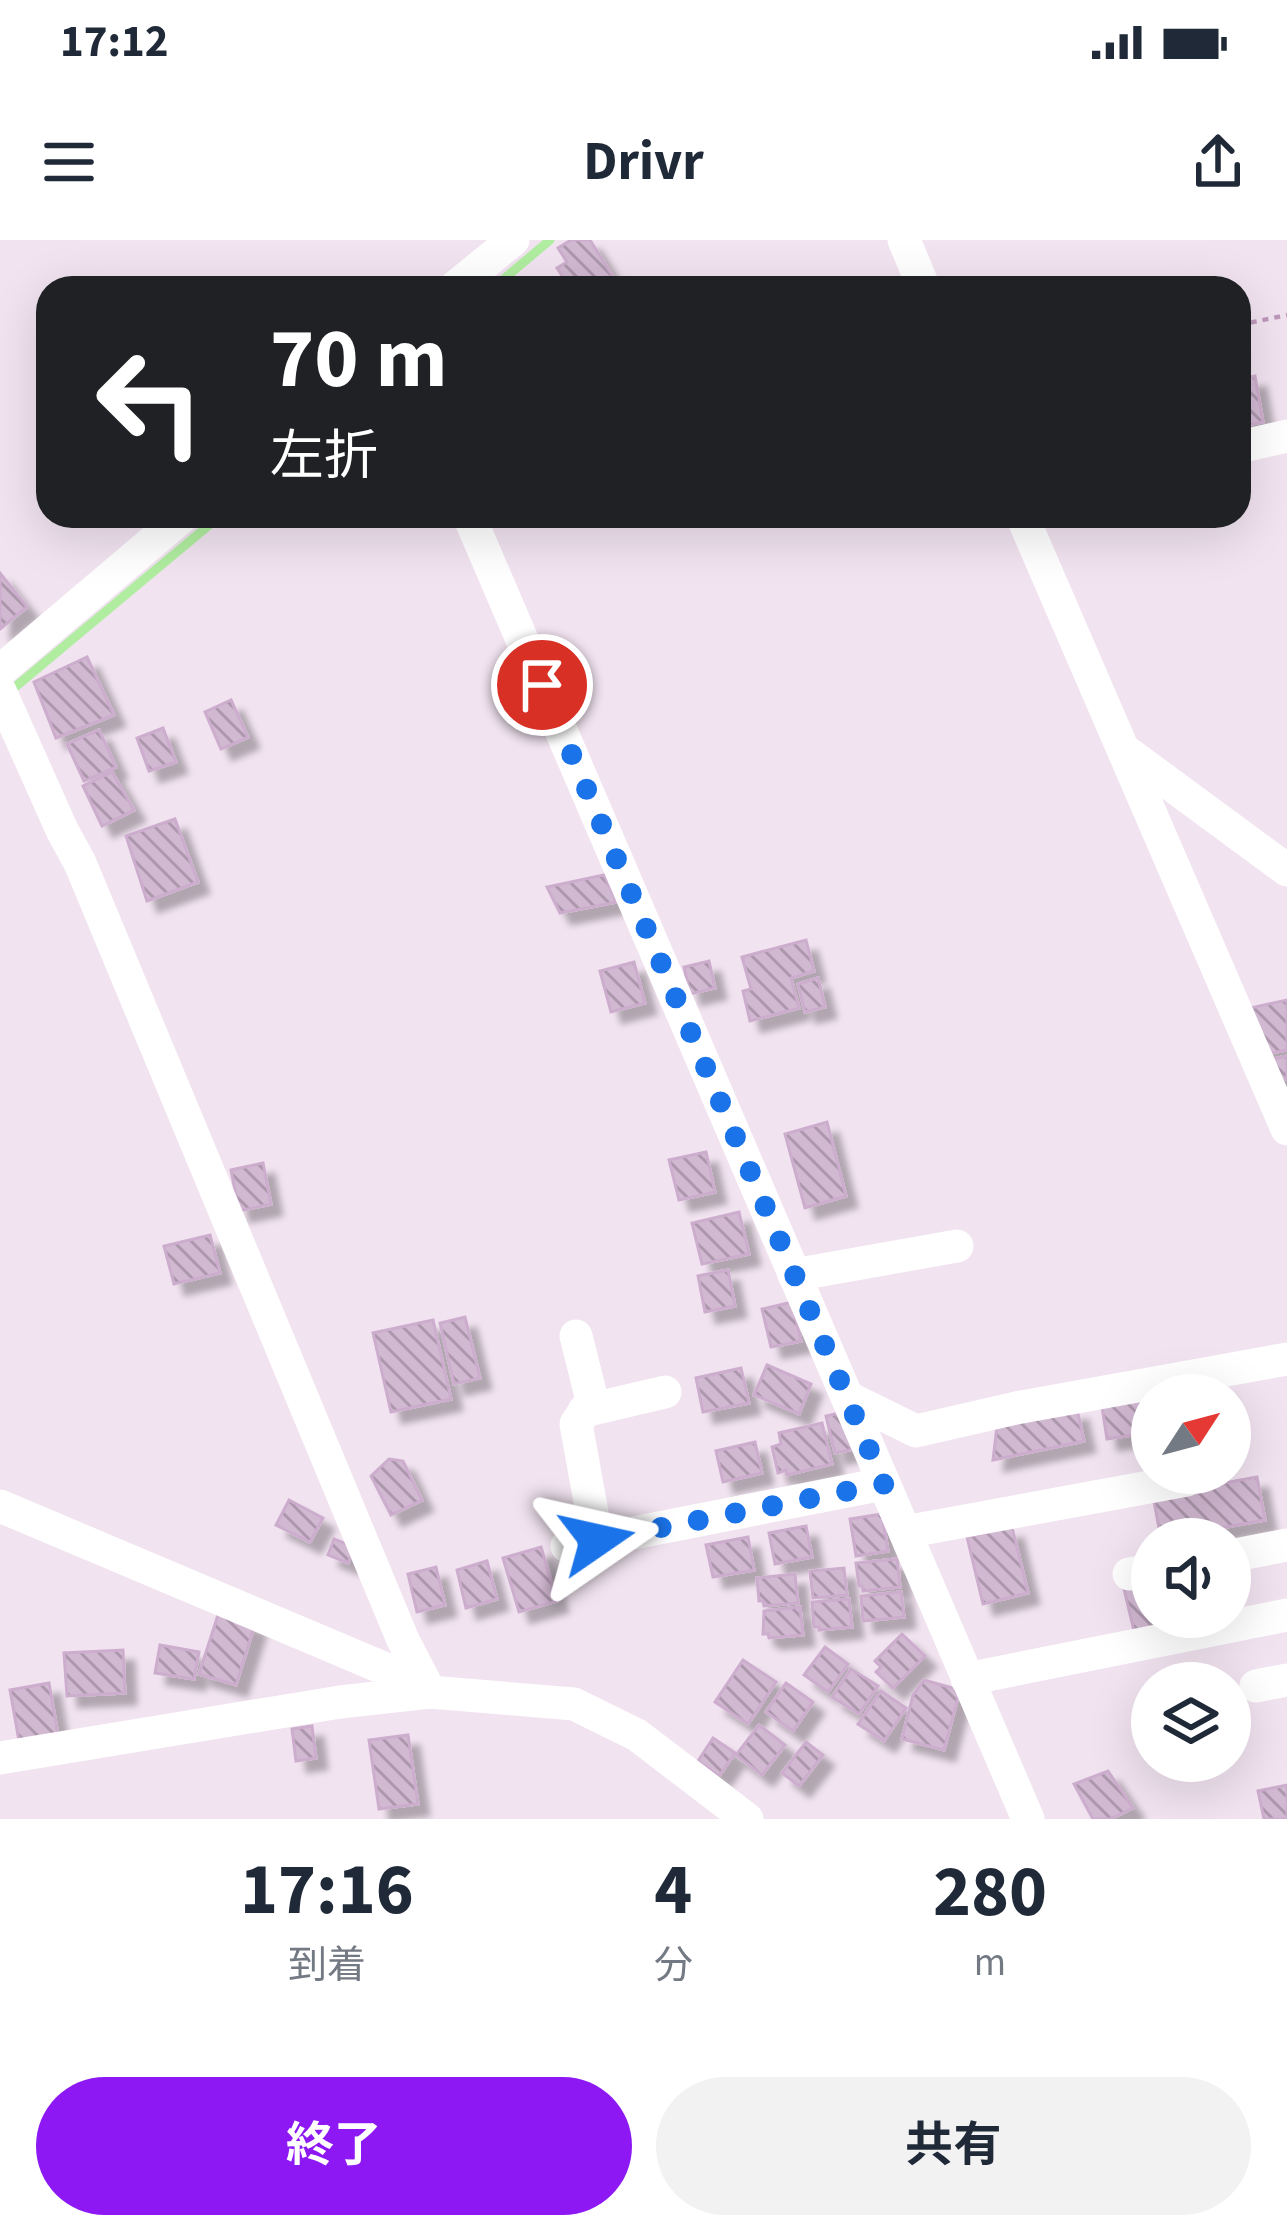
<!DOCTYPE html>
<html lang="ja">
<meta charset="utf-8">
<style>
:root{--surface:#fff;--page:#f2f2f3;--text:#1f2937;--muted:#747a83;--accent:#8d18f4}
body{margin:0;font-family:"Source Sans 3","Noto Sans JP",sans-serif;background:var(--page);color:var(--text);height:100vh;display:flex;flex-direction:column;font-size:45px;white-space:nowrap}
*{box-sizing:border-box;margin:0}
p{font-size:39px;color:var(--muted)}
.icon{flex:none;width:66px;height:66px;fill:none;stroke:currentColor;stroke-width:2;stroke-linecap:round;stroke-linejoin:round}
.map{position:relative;height:1579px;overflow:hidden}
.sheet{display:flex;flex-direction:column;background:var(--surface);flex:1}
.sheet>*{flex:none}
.hud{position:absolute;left:36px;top:36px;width:1215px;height:252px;border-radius:36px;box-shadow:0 12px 48px #0002;background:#202124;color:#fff;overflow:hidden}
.needle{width:78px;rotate:54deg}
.buttons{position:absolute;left:1131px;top:1134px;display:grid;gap:24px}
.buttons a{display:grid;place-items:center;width:120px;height:120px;border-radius:50%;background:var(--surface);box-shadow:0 12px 48px #0002;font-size:60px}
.pin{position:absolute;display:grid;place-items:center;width:102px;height:102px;color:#fff;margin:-51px;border:6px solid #fff;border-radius:50%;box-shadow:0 3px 12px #0007}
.me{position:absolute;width:132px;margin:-66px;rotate:79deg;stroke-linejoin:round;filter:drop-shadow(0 0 9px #0008)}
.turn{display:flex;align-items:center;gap:42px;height:252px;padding:0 36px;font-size:54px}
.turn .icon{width:156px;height:156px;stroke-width:2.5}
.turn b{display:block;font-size:84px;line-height:102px}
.eta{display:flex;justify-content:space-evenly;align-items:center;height:204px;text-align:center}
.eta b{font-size:72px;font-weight:700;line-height:84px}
.button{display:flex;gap:24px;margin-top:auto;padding:24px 36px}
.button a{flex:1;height:138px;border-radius:72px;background:var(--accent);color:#fff;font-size:48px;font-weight:700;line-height:138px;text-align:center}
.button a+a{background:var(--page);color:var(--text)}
.status{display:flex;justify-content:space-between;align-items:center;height:84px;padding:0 60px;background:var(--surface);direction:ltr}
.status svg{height:33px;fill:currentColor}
header{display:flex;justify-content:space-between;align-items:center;height:156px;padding:0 36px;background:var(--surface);font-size:54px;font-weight:700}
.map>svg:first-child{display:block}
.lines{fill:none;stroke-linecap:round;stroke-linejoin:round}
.stream{stroke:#b0eda0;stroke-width:9}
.building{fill:url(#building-back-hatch);stroke:#cdadcd;stroke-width:3;filter:url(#shadow)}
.path{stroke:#be98bc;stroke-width:4.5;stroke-dasharray:6 6;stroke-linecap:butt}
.minor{stroke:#fff;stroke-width:33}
.route{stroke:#1a73e8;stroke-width:21;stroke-dasharray:0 37.8}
</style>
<div class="status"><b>17:12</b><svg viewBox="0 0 49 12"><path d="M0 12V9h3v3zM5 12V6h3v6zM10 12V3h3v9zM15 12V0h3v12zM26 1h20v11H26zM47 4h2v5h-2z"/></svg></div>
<header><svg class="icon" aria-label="menu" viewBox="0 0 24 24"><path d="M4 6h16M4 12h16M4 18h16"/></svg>Drivr<svg class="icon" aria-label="share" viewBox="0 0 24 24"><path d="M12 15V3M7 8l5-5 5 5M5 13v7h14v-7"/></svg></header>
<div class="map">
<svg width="1287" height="1579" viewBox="0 0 1287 1579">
<defs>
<pattern id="building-back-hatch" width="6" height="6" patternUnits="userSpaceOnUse" patternTransform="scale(3)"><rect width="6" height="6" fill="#d2b9d2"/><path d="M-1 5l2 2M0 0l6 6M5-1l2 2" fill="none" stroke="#ac97ac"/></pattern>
<filter id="shadow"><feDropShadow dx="11" dy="11" stdDeviation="3" flood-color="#0004"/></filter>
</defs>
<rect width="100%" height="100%" fill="#f1e3f0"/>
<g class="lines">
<g class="stream">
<path d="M493,48L550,0"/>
<path d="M8,453L220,276"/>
</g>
</g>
<g class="building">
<path d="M571,0H590L620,48H570L557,28L567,22L558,8Z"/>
<path d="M1255,136L1263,182L1239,186V139Z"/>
<path d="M0,333L27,367L0,389Z"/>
<path d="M87,417L114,475L56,498L34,442Z"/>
<path d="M231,460L248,497L221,509L205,472Z"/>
<path d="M163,488L176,522L149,531L137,498Z"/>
<path d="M99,490L116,527L84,541L67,504Z"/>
<path d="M112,532L134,570L102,586L83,546Z"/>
<path d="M175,579L198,642L147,661L126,596Z"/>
<path d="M604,635L617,662L560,673L547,647Z"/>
<path d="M806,700L814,731L791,738L799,768L750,781L743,751L751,749L742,717Z"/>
<path d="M709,721L715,748L690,754L684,727Z"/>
<path d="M634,722L645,763L611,772L600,731Z"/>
<path d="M818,738L825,767L805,772L798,744Z"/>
<path d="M1287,760V810L1261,815L1251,768Z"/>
<path d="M1287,816V839L1270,842L1265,821Z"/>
<path d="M827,882L846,956L805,968L785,894Z"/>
<path d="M706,912L715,952L679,960L669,920Z"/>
<path d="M263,923L271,964L239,971L231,930Z"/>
<path d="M739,972L749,1014L702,1024L692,983Z"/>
<path d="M210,995L220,1033L174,1044L164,1006Z"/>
<path d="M728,1030L735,1066L705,1072L698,1036Z"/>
<path d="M792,1062L801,1101L771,1107L762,1069Z"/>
<path d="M465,1077L480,1138L454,1144L440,1083Z"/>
<path d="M433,1080L451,1159L391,1172L373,1093Z"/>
<path d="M767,1125L811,1144L799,1174L754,1155Z"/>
<path d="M741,1128L749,1163L703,1172L696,1138Z"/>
<path d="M1223,1147L1225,1155H1177Z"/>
<path d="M1152,1159V1192L1107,1199L1102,1167Z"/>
<path d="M1077,1169L1084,1201L993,1220L997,1186Z"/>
<path d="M851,1170L859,1208L835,1213L826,1176Z"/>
<path d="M822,1183L832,1224L787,1235L786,1230L778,1233L772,1207L781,1204L779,1193Z"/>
<path d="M755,1202L762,1233L723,1242L716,1211Z"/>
<path d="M389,1219L403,1221L422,1260L391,1275L371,1236Z"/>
<path d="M1257,1237L1265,1280L1161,1299L1153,1256Z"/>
<path d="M289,1260L323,1278L310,1302L276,1285Z"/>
<path d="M882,1274L888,1311L856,1316L850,1279Z"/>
<path d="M806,1286L812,1317L775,1324L769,1293Z"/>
<path d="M1012,1287L1028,1353L983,1364L967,1297Z"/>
<path d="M748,1297L754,1330L713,1337L706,1305Z"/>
<path d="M334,1299L354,1307L348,1323L328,1315Z"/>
<path d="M541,1307L557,1361L519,1372L503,1318Z"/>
<path d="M897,1319L900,1347L863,1351L862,1346H859L856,1323Z"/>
<path d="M487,1321L497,1359L466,1368L457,1330Z"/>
<path d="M436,1327L445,1365L417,1372L408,1334Z"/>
<path d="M844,1328L847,1355L813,1358L810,1331Z"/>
<path d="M795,1334L798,1363L764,1366L763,1361H759L757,1338Z"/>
<path d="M1152,1342V1377H1168L1170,1385L1135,1395L1124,1349Z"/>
<path d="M901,1352L904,1377L863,1381L861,1356Z"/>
<path d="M849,1359L852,1387L819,1390V1387H814L812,1362Z"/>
<path d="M800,1367L803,1395L769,1398L768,1394H763L764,1371Z"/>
<path d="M219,1372L255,1384L236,1445L199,1434Z"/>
<path d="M902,1394L925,1416L893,1448L876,1432L881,1427L875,1421Z"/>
<path d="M160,1405L199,1412L194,1439L155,1433Z"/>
<path d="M825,1407L848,1424L828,1452L804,1435Z"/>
<path d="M123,1410L125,1453L67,1456L64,1413Z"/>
<path d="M743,1420L776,1442L748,1484L715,1462Z"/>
<path d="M851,1429L878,1446L859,1474L832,1457Z"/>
<path d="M924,1440L960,1450L944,1510L902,1499L913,1455Z"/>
<path d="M49,1443L58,1495L19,1501L10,1450Z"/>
<path d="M786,1443L813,1462L793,1491L766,1472Z"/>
<path d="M881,1451L906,1468L884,1501L858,1484Z"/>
<path d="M759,1485L785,1505L762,1535L736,1515Z"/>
<path d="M312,1486L316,1518L296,1521L292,1489Z"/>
<path d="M408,1495L418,1564L379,1569L369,1500Z"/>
<path d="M713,1498L735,1513L719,1536L698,1521Z"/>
<path d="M806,1502L823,1515L799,1546L782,1533Z"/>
<path d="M1108,1531L1133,1568L1110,1579H1093L1074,1544Z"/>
<path d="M1287,1545V1579H1264L1258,1551Z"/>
</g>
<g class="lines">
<path class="path" d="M1239,85L1287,75"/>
<g class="minor">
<path d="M904,0L924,48"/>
<path d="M454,48L513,0"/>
<path d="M1239,207L1287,196"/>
<path d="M469,276L1028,1579"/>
<path d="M1022,276L1287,889"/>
<path d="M0,431L183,276"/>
<path d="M0,451L62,590L80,623L403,1400L430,1452"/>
<path d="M1124,510L1287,630"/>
<path d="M794,1035L957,1006"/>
<path d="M576,1096L592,1160L576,1184L597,1300"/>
<path d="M847,1157L916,1191L1016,1168L1287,1119"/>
<path d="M584,1171L665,1152"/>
<path d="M0,1266L388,1430L430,1452"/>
<path d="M905,1292L1187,1240"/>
<path d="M567,1306L883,1244"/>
<path d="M1230,1316L1287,1305"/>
<path d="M1129,1334L1152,1330"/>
<path d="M967,1439L1287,1375"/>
<path d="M1256,1446L1287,1440"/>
<path d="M0,1518L340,1462L430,1452L574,1464L637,1495L747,1579"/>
</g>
</g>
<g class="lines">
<path class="route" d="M542,445L884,1244L597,1300"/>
</g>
</svg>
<div class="buttons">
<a><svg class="needle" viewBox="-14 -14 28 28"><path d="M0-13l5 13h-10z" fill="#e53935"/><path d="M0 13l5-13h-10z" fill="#747a83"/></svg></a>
<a><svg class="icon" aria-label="sound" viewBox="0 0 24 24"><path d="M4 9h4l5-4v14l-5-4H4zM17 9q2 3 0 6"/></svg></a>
<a><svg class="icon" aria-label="layers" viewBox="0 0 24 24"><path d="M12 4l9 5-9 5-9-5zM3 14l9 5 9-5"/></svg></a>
</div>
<div class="pin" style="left:542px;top:445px;background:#d93025"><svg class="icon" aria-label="arrive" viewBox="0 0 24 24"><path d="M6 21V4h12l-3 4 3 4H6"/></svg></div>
<svg class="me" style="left:597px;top:1300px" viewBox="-20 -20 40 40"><path d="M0-17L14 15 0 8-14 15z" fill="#1a73e8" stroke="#fff" stroke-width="4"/></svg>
<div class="hud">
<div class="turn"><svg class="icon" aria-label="left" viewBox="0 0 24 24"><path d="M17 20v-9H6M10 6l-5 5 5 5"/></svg><div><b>70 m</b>左折</div></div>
</div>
</div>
<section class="sheet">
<div class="eta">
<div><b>17:16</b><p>到着</p></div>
<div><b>4</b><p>分</p></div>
<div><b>280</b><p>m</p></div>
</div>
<div class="button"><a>終了</a><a>共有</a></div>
</section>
